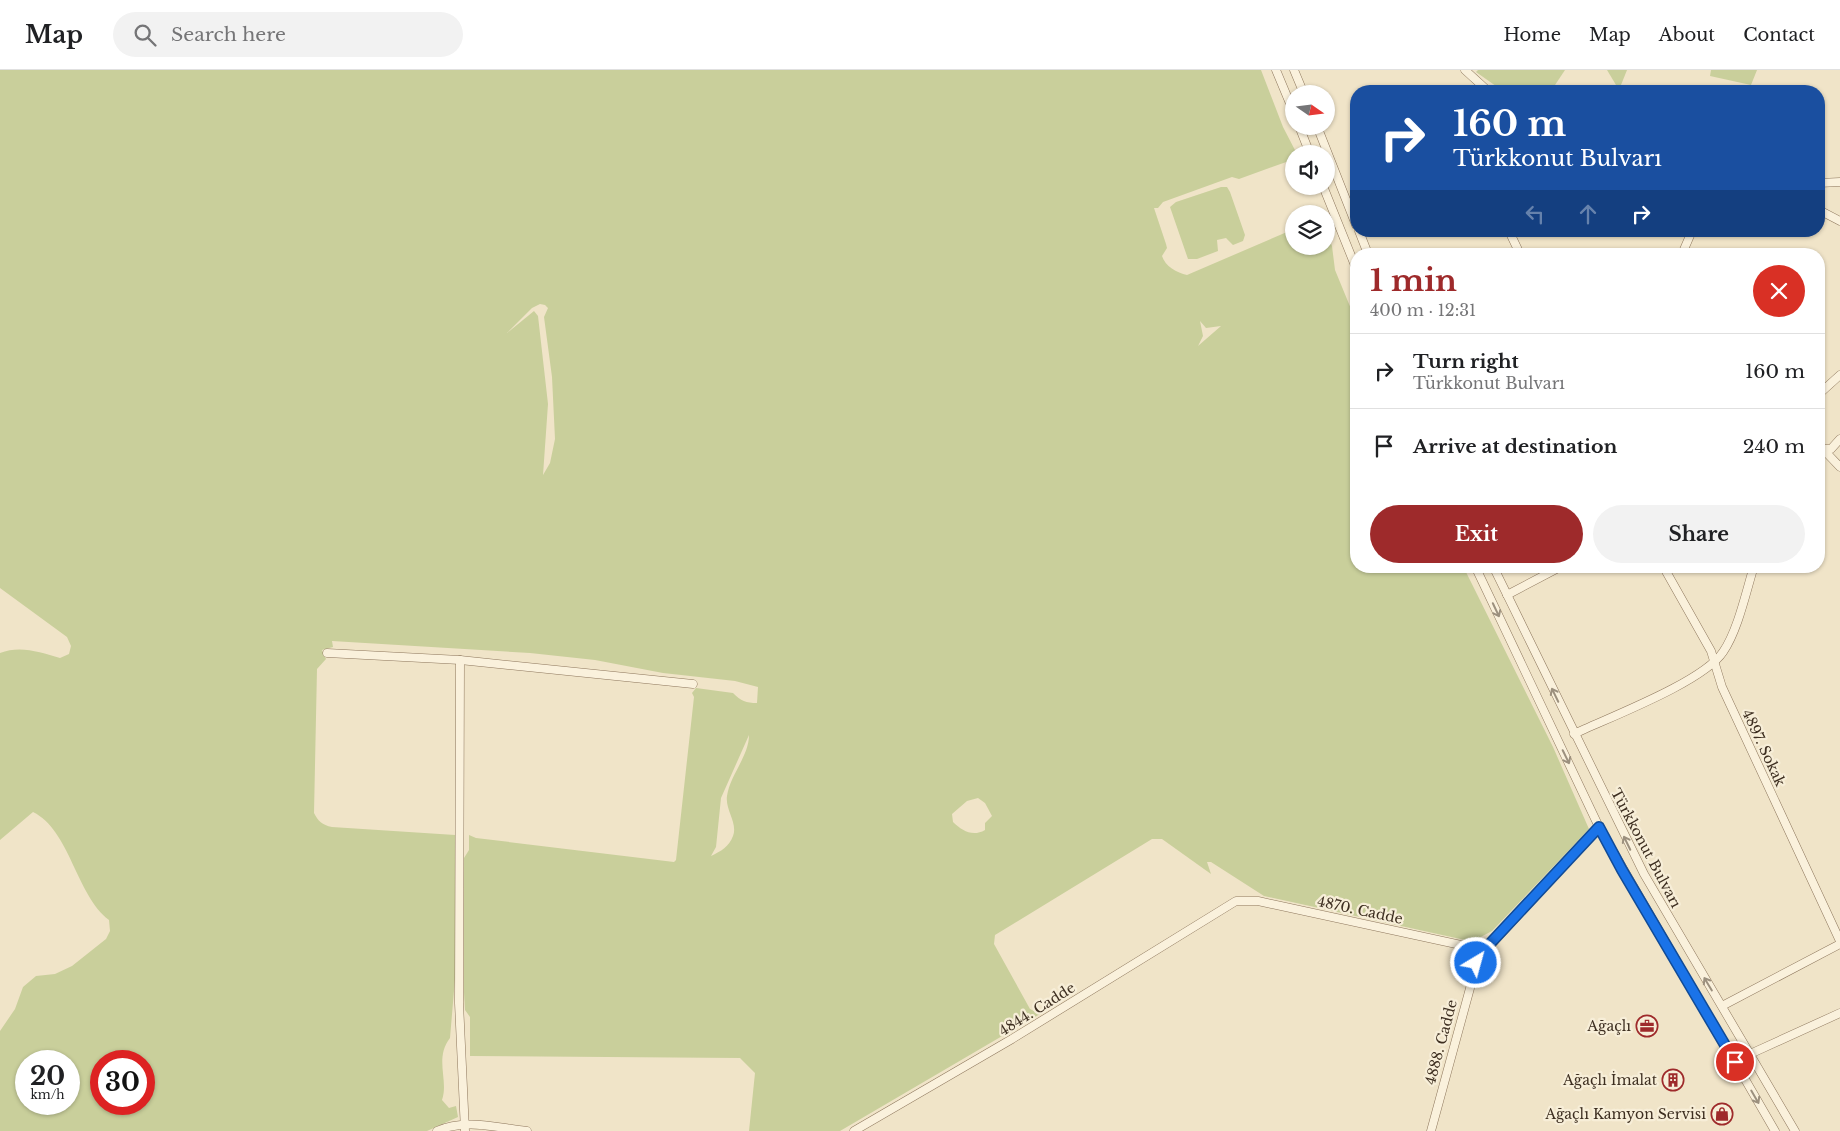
<!DOCTYPE html>
<meta charset="utf-8">
<style>
:root{--surface:#fff;--page:#f2f2f2;--text:#202124;--muted:#757577;--line:#e0e0e0;--accent:#9e2a2b}
body{margin:0;font-family:"Libre Baskerville",serif;background:var(--page);color:var(--text);height:100vh;display:flex;flex-direction:column;font-size:19px;white-space:nowrap}
*{box-sizing:border-box;margin:0}
p{font-size:16px;color:var(--muted)}
.icon{flex:none;width:28px;height:28px;fill:none;stroke:currentColor;stroke-width:2;stroke-linecap:round;stroke-linejoin:round}
.map{position:relative;flex:1;overflow:hidden}
.panel{position:absolute;left:1350px;top:178px;width:475px;height:325px;display:flex;flex-direction:column;background:var(--surface);border-radius:20px;box-shadow:0 1px 4px #0004}
.panel>*{flex:none}
.banner{position:absolute;left:1350px;top:15px;width:475px;height:152px;border-radius:20px;box-shadow:0 1px 4px #0004;background:#1a4fa0;color:#fff;overflow:hidden}
.needle{width:32px;rotate:104deg}
.controls{position:absolute;left:1285px;top:15px;display:grid;gap:10px}
.controls a{display:grid;place-items:center;width:50px;height:50px;border-radius:50%;background:var(--surface);box-shadow:0 1px 4px #0004;font-size:25px}
.speed{position:absolute;left:15px;top:980px;display:flex;gap:10px;font-size:25px;font-weight:700;text-align:center}
.speed>*{display:grid;place-content:center;width:65px;height:65px;border-radius:50%;background:var(--surface);box-shadow:0 1px 4px #0004;line-height:1}
.speed small{font-size:12px;font-weight:400}
.speed .limit{border:8px solid #d22;background:#fff;color:#111}
.pin{position:absolute;display:grid;place-items:center;width:42px;height:42px;color:#fff;margin:-21px;border:2px solid #fff;border-radius:50%;box-shadow:0 1px 5px #0007}
.me{position:absolute;width:55px;margin:-28px;rotate:37deg;stroke-linejoin:round;filter:drop-shadow(0 0 4px #0008)}
.turn{display:flex;align-items:center;gap:18px;height:105px;padding:0 20px;font-size:22px}
.turn .icon{width:65px;height:65px;stroke-width:2.5}
.turn b{display:block;font-size:35px;line-height:42px}
.lanes{display:flex;align-items:center;height:48px;padding:0 20px;background:#0003;justify-content:center;gap:25px;direction:ltr}
.lanes .off{opacity:.35}
.round{display:grid;place-items:center;flex:none;width:52px;height:52px;border-radius:26px;background:var(--page)}
.headline{display:flex;align-items:center;justify-content:space-between;height:85px;padding:0 20px}
h1{font-size:30px;font-weight:700;line-height:38px;color:var(--accent)}
.cta{display:flex;gap:10px;margin-top:auto;padding:10px 20px}
.cta a{flex:1;height:58px;border-radius:30px;background:var(--accent);color:#fff;font-size:20px;font-weight:700;line-height:58px;text-align:center}
.cta a+a{background:var(--page);color:var(--text)}
ul{padding:0;list-style:none}
li{display:flex;align-items:center;gap:15px;height:75px;padding:0 20px;border-top:1px solid var(--line)}
li div{flex:1}
li b{display:block;font-size:19px}
li em{font-style:normal}
header{display:flex;align-items:center;gap:30px;box-sizing:border-box;height:70px;padding:0 25px;background:var(--surface);border-bottom:1px solid var(--line)}
header strong{font-size:24px}
nav{display:flex;gap:28px;margin-inline-start:auto;font-size:18px}
.search{width:350px;height:45px;background:var(--page);display:flex;align-items:center;gap:12px;box-sizing:border-box;padding:0 18px;border-radius:28px;color:var(--muted);font-size:19px}
.map>svg:first-child{display:block}
.green{fill:#c9cf9b;fill-rule:evenodd}
.lines{fill:none;stroke-linecap:round;stroke-linejoin:round}
.minor-casing{stroke:#8d765c;stroke-width:9}
.minor{stroke:#faf1dc;stroke-width:8}
.oneway{stroke:#9c907e}
.route-casing{stroke:#114b97;stroke-width:12}
.route{stroke:#1a73e8;stroke-width:9}
.labels{text-anchor:middle;dominant-baseline:central;stroke-width:4.5;stroke-linejoin:round;paint-order:stroke}
.street-label{font-size:14px;fill:#3d2e20;stroke:#f7eed8}
.poi-label{font-size:14px;fill:#3d2e20;stroke:#f7eed8;text-anchor:end}
</style>
<header>
<strong>Map</strong>
<div class="search"><svg class="icon" aria-label="search" viewBox="0 0 24 24"><circle cx="10" cy="10" r="6"/><path d="M15 15l6 6"/></svg>Search here</div>
<nav><a>Home</a><a>Map</a><a>About</a><a>Contact</a></nav>
</header>
<div class="map">
<svg width="1840" height="1061" viewBox="0 0 1840 1061">
<rect width="100%" height="100%" fill="#f0e4c8"/>
<g class="green">
<path d="M0,0H1261L1283,57L1297,84H1294V89L1289,91L1239,109L1232,107L1163,132L1158,138H1154L1166,174L1167,178L1162,186C1165,196 1177,203 1187,205L1294,159V176H1326V161L1332,176L1335,200L1356,251V496H1463L1553,677L1589,759L1492,861L1475,870H1465L1264,826L1211,792H1207L1211,804L1162,769H1152L995,865L994,874L1030,939L1040,944L840,1061H749L755,1003L740,988L470,986V947L465,940L464,923V788L469,780V765L476,768L674,792L676,790L694,627L692,623L696,618L733,623C741,631 746,633 757,633L758,617L735,611L663,603L595,590L530,583L332,571L333,577L322,580L326,589L317,599L314,743C318,751 322,755 332,757L455,765L456,897L450,968C434,989 449,1010 442,1030L449,1038L456,1036L458,1047L427,1061H0V961L15,939L23,917L36,906L55,904L72,896L106,869L110,861L109,850C76,825 70,760 33,742L0,770V583C20,575 40,582 60,588L69,584L71,576L67,567L0,518ZM540,234L545,235L548,238L544,247L552,307L555,369L550,393L543,405L548,334L538,246L534,241L507,263L532,238ZM1200,251L1206,258L1221,256L1198,276L1203,266ZM749,665C749,686 730,705 727,726C725,740 738,753 733,766C729,777 721,781 711,786L716,777L721,728ZM978,728L985,733L992,746L985,753V760C973,767 962,761 953,752L952,744L967,731ZM26,991H69V1034H26ZM101,991H144V1034H101Z"/>
<path d="M1478,0H1565L1551,21H1503L1476,2Z"/>
<path d="M1607,0H1627L1619,20Z"/>
<path d="M1711,0H1757L1751,15L1710,6Z"/>
<path d="M1221,117H1227L1230,122L1245,165L1243,171L1233,175L1226,168L1217,170L1218,181L1197,189H1188L1170,137L1176,132Z"/>
</g>
<g class="lines">
<g class="minor-casing">
<g id="minor">
<path d="M1276,0L1294,43"/>
<path d="M1294,0L1304,24"/>
<path d="M1465,0L1488,21"/>
<path d="M1299,56L1310,84"/>
<path d="M1317,56L1356,155"/>
<path d="M1819,113L1840,112"/>
<path d="M1323,116L1356,198"/>
<path d="M1819,140L1840,151"/>
<path d="M1359,161L1368,184"/>
<path d="M1509,161L1520,184"/>
<path d="M1682,184L1692,161"/>
<path d="M1819,324L1840,305"/>
<path d="M1819,375L1840,397"/>
<path d="M1822,379H1831L1840,369"/>
<path d="M1475,496L1599,757L1775,1061"/>
<path d="M1493,496L1644,804L1795,1061"/>
<path d="M1663,496L1711,581L1722,617L1840,871"/>
<path d="M1507,525L1562,496"/>
<path d="M327,583L460,590L693,614"/>
<path d="M460,590L459,933L465,1061"/>
<path d="M1574,664C1610,647 1703,612 1723,582C1738,560 1746,522 1754,496"/>
<path d="M1722,936L1840,874"/>
<path d="M1750,984L1840,943"/>
<path d="M437,1061C465,1048 498,1058 527,1061"/>
<path d="M854,1061L1012,969L1236,831H1258L1484,880"/>
<path d="M1431,1061L1478,889L1599,757"/>
</g>
</g>
<use href="#minor" class="minor"/>
</g>
<defs><path id="oneway-shaft" d="M-6 0H5M1.5-3L5.5 0L1.5 3" fill="none" stroke-width="1.6" stroke-linecap="round" stroke-linejoin="round" transform="scale(1.25)"/></defs>
<g class="oneway">
<use href="#oneway-shaft" transform="translate(1496 540) rotate(65)"/>
<use href="#oneway-shaft" transform="translate(1555 625) rotate(-116)"/>
<use href="#oneway-shaft" transform="translate(1566 687) rotate(64)"/>
<use href="#oneway-shaft" transform="translate(1627 773) rotate(-116)"/>
<use href="#oneway-shaft" transform="translate(1708 914) rotate(-121)"/>
<use href="#oneway-shaft" transform="translate(1755 1027) rotate(60)"/>
</g>
<g class="lines">
<g class="route-casing">
<path id="route" d="M1476,893L1484,880L1599,757L1622,800L1735,992"/>
</g>
<use href="#route" class="route"/>
</g>
<defs>
<g id="office-ring" transform="scale(1.125)"><circle r="9.5" fill="#f7eed8" stroke="#9e2a2b" stroke-width="1.5"/><path d="M-6-3h4V-5.5h4V-3h4V5H-6ZM-1-4.5V-3h2v-1.5ZM-6 0V1H6V0Z" fill="#9e2a2b"/></g>
<g id="building-ring" transform="scale(1.125)"><circle r="9.5" fill="#f7eed8" stroke="#9e2a2b" stroke-width="1.5"/><path d="M-4-6H4V6H1V3H-1V6H-4ZM-2.5-4.3h1.7v1.8h-1.7ZM.8-4.3h1.7v1.8H.8ZM-2.5-1h1.7V.8h-1.7ZM.8-1h1.7V.8H.8Z" fill="#9e2a2b"/></g>
<g id="shop-ring" transform="scale(1.125)"><circle r="9.5" fill="#f7eed8" stroke="#9e2a2b" stroke-width="1.5"/><path d="M-5-2.5h2.3a2.7 3.5 0 0 1 5.4 0H5L5.5 6h-11ZM-1.5-2.5h3a1.5 2.3 0 0 0-3 0Z" fill="#9e2a2b"/></g>
</defs>
<g fill-rule="evenodd">
<use href="#office-ring" x="1647" y="956"/>
<use href="#building-ring" x="1673" y="1010"/>
<use href="#shop-ring" x="1722" y="1044"/>
</g>
<g class="labels">
<g class="street-label">
<text transform="translate(1764 678) rotate(65)">4897. Sokak</text>
<text transform="translate(1646 778) rotate(62)">Türkkonut Bulvarı</text>
<text transform="translate(1360 840) rotate(12)">4870. Cadde</text>
<text transform="translate(1037 939) rotate(-32)">4844. Cadde</text>
<text transform="translate(1441 972) rotate(-75)">4888. Cadde</text>
</g>
<g class="poi-label">
<text x="1631" y="956">Ağaçlı</text>
<text x="1657" y="1010">Ağaçlı İmalat</text>
<text x="1706" y="1044">Ağaçlı Kamyon Servisi</text>
</g>
</g>
</svg>
<div class="controls">
<a><svg class="needle" viewBox="-14 -14 28 28"><path d="M0-13l5 13h-10z" fill="#e53935"/><path d="M0 13l5-13h-10z" fill="#757577"/></svg></a>
<a><svg class="icon" aria-label="sound" viewBox="0 0 24 24"><path d="M4 9h4l5-4v14l-5-4H4zM17 9q2 3 0 6"/></svg></a>
<a><svg class="icon" aria-label="layers" viewBox="0 0 24 24"><path d="M12 4l9 5-9 5-9-5zM3 14l9 5 9-5"/></svg></a>
</div>
<div class="speed"><div>20<small>km/h</small></div><div class="limit">30</div></div>
<div class="pin" style="left:1735px;top:992px;background:#d93025"><svg class="icon" aria-label="arrive" viewBox="0 0 24 24"><path d="M6 21V4h12l-3 4 3 4H6"/></svg></div>
<svg class="me" style="left:1476px;top:893px" viewBox="-20 -20 40 40"><circle r="17" fill="#1a73e8" stroke="#fff" stroke-width="3"/><path d="M0-11L8 9 0 5-8 9z" fill="#fff"/></svg>
<div class="banner">
<div class="turn"><svg class="icon" aria-label="right" viewBox="0 0 24 24"><path d="M7 20v-9h11M14 6l5 5-5 5"/></svg><div><b>160 m</b>Türkkonut Bulvarı</div></div>
<div class="lanes"><svg class="icon off" aria-label="left" viewBox="0 0 24 24"><path d="M17 20v-9H6M10 6l-5 5 5 5"/></svg><svg class="icon off" aria-label="ahead" viewBox="0 0 24 24"><path d="M12 20V5M6 11l6-6 6 6"/></svg><svg class="icon" aria-label="right" viewBox="0 0 24 24"><path d="M7 20v-9h11M14 6l5 5-5 5"/></svg></div>
</div>
<section class="panel">
<div class="headline"><div><h1>1 min</h1><p>400 m · 12:31</p></div><a class="round" style="background:#d93025;color:#fff"><svg class="icon" aria-label="close" viewBox="0 0 24 24"><path d="M6 6l12 12M18 6L6 18"/></svg></a></div>
<ul>
<li><svg class="icon" aria-label="right" viewBox="0 0 24 24"><path d="M7 20v-9h11M14 6l5 5-5 5"/></svg><div><b>Turn right</b><p>Türkkonut Bulvarı</p></div><em>160 m</em></li>
<li><svg class="icon" aria-label="arrive" viewBox="0 0 24 24"><path d="M6 21V4h12l-3 4 3 4H6"/></svg><div><b>Arrive at destination</b></div><em>240 m</em></li>
</ul>
<div class="cta"><a>Exit</a><a>Share</a></div>
</section>
</div>
